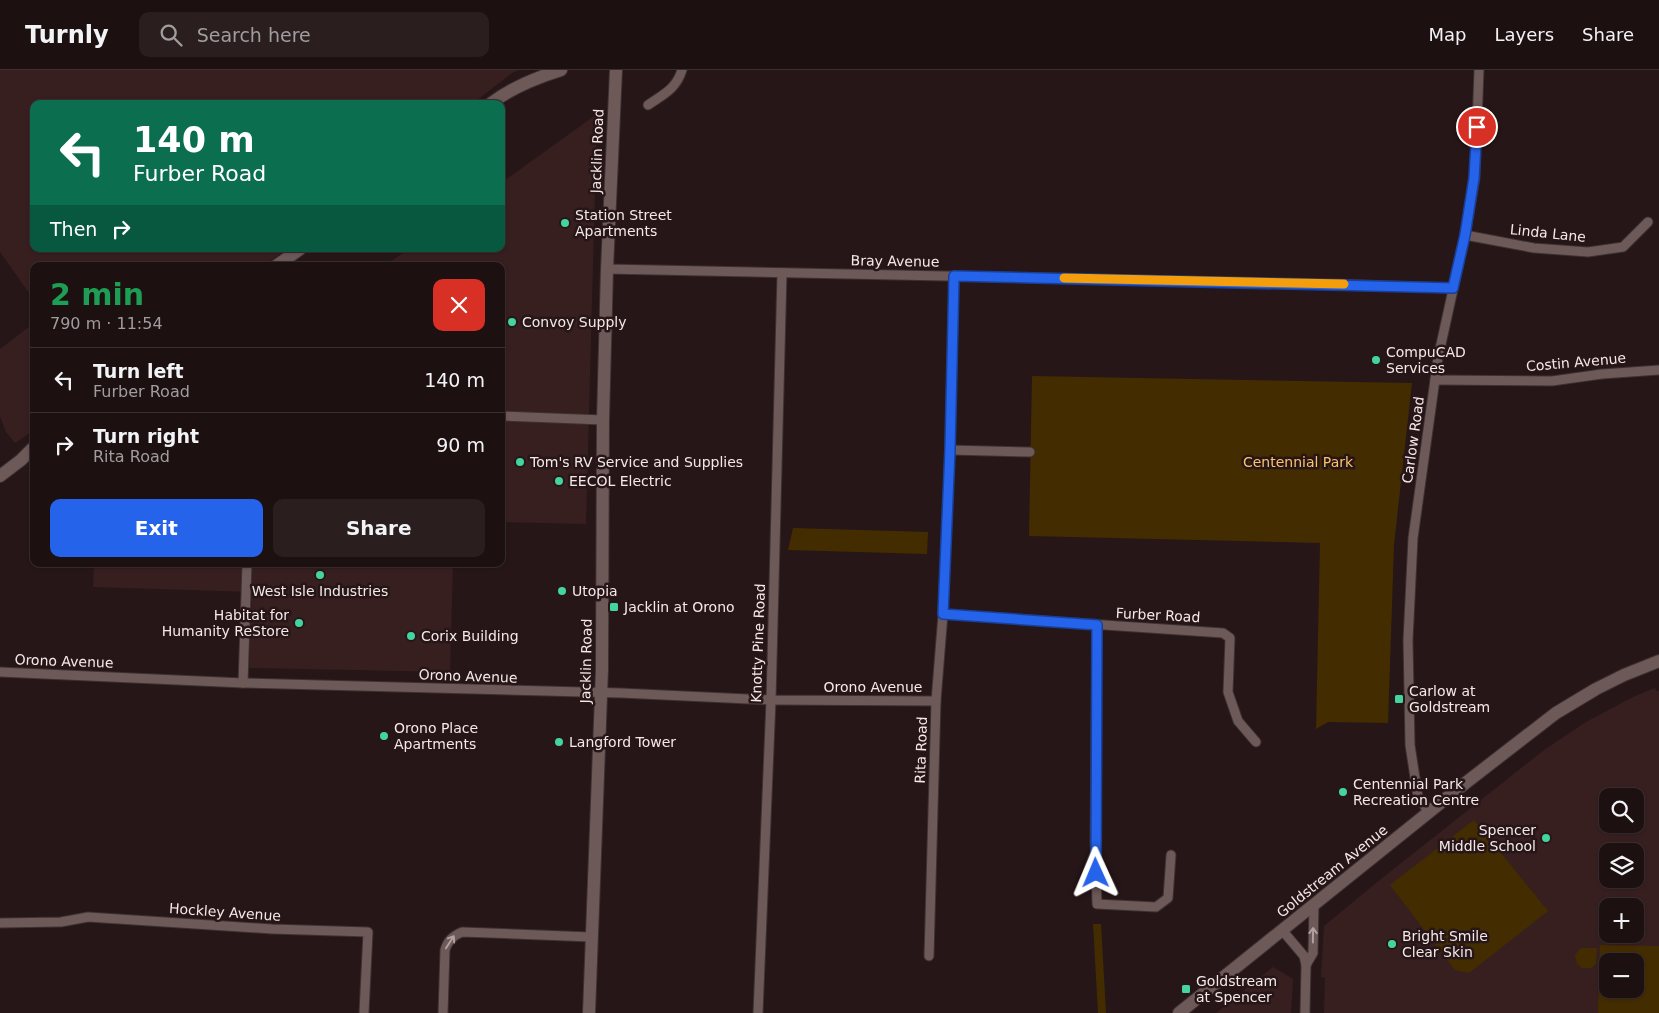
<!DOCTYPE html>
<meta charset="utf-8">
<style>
:root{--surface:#1d1011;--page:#2a1e1f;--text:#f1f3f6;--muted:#a09d9f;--line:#3b3031;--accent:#2563eb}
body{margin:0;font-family:"DejaVu Sans",sans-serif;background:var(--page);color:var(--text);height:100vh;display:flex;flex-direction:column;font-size:19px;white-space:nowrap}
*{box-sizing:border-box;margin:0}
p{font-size:16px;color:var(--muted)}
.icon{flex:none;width:28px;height:28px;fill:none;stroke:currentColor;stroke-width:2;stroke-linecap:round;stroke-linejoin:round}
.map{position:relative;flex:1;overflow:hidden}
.sheet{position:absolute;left:30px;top:192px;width:475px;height:305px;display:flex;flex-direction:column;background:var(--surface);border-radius:10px;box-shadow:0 1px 4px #0004,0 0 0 1px var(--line)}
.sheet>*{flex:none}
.banner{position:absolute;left:30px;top:30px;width:475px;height:152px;border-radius:10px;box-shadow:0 1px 4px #0004,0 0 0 1px var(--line);background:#0b6e4f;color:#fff;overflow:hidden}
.controls{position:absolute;left:1599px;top:718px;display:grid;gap:10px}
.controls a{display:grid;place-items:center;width:45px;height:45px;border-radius:10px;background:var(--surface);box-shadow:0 1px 4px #0004,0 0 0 1px var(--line);font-size:25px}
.pin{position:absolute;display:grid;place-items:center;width:42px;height:42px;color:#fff;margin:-21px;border:2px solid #fff;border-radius:50%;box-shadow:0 1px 5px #0007}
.me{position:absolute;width:55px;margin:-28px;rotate:359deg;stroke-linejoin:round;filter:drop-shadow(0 0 4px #0008)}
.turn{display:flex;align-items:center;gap:18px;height:105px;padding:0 20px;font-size:22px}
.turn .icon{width:65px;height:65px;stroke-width:2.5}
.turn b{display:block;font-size:35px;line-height:42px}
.then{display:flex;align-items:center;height:48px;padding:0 20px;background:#0003;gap:10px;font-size:19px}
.round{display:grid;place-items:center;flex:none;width:52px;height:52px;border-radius:10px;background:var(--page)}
.summary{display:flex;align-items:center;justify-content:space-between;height:85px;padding:0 20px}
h1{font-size:30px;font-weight:600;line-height:38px;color:#1e9e55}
.action{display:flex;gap:10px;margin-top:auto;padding:10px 20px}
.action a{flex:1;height:58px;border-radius:10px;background:var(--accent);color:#fff;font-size:20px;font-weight:600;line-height:58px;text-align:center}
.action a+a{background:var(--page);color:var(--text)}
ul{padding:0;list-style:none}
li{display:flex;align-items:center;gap:15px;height:65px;padding:0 20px;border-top:1px solid var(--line)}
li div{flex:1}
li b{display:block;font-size:19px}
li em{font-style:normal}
header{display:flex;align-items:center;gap:30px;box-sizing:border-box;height:70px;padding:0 25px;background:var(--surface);border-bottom:1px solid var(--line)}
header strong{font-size:24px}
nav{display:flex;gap:28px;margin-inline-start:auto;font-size:18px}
.search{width:350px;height:45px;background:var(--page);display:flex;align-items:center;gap:12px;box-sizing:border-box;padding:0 18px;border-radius:10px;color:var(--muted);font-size:19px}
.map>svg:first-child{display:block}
.built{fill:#371f20;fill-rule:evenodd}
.green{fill:#442c01;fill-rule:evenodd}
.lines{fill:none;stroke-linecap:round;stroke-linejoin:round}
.street-casing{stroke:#3d3132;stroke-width:11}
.secondary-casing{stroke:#3d3132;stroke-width:14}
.street{stroke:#6e5959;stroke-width:9}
.secondary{stroke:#6e5959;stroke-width:12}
.oneway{stroke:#b2a0a0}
.route-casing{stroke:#184099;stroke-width:12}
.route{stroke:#2563eb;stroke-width:9}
.slow{stroke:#f59e0b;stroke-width:9}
.poi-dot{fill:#44d49f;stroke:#271617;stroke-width:2}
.labels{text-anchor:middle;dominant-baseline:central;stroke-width:5;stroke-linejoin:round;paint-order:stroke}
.street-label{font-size:14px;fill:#f5e8e8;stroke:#271617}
.poi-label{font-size:14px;fill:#f5e8e8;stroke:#271617;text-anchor:start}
.park-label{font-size:14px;fill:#fdc26b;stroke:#271617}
</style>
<header>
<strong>Turnly</strong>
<div class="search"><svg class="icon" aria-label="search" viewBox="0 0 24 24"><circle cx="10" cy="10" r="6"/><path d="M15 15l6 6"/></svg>Search here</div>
<nav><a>Map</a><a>Layers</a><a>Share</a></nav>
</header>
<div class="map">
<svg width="1659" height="943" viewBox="0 0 1659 943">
<rect width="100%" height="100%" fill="#271617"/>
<g class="built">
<path d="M0,0H519L512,3L472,34H34V179H287L263,196H34V230L0,182Z"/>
<path d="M597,44L586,454L501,452V196H384L409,179H501V113Z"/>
<path d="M34,253V360L15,373L6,362L0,346V279Z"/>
<path d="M94,494H453L450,602L249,598L252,522L93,517Z"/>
<path d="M1655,618L1656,621H1659V943H1324L1325,908L1321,907L1324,856L1376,813L1544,680L1586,652L1633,627ZM1608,726H1635V754H1608ZM1608,781H1635V809H1608ZM1608,836H1635V864H1608ZM1608,891H1635V919H1608Z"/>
<path d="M1273,897L1293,909L1291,943H1216Z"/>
</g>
<g class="green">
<path d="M1032,306L1412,313L1394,475L1388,653L1328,652L1316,659L1320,473L1029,466Z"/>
<path d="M793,458L928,462L927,484L788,480Z"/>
<path d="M1474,750L1548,841L1469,903L1455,900L1390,815Z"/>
<path d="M1093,854H1101L1106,943H1098Z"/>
<path d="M1600,875L1659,876V943H1598ZM1608,891H1635V919H1608Z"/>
<path d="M1581,878H1597L1596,894L1591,898H1582L1577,894L1575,885Z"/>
</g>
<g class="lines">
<g class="street-casing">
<g id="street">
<path d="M648,35C664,24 676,19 682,0"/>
<path d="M1465,165L1534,178L1588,182L1623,177L1648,152"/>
<path d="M607,199L1335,214L1453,218"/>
<path d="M1435,310L1552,311L1602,304L1659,300"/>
<path d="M501,346L603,350"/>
<path d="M950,380L1030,382"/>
<path d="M943,544L1223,563L1230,568L1228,622L1238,651L1256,672"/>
<path d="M1097,555L1095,772L1097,834L1156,837L1168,828L1171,785"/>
<path d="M0,602L243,613L621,623L771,630L936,631"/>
<path d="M243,613L247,494"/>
<path d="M1429,742L1418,727L1410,675L1408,570L1413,468L1438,288L1465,165L1475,108L1479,0"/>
<path d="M0,853L61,852L88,847L272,859L368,862L364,943"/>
<path d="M1282,860L1304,886L1306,895L1305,943"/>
<path d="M929,886L936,631L943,544L950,380L954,206"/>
<path d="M1306,895L1313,883L1314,834"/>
<path d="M443,943L445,880C448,870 453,866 462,862L591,867"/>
<path d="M758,943L771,630L782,203"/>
</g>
</g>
<g class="secondary-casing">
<g id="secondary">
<path d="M490,34C511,18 535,8 561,0"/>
<path d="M276,196L300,179"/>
<path d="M0,406L21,390L34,377"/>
<path d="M589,943L602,599L603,350L607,199L616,0"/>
<path d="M1179,943L1459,718L1556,643L1596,619L1624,605L1659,591"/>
</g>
</g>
<use href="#street" class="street"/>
<use href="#secondary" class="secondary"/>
</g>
<defs><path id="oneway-shaft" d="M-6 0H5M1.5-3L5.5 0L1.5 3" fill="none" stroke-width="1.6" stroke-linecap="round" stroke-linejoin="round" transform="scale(1.25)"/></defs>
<g class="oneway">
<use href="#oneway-shaft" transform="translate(1313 865) rotate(-89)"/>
<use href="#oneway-shaft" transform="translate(450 872) rotate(-57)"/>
</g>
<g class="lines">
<g class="route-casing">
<path id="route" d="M1096,803L1097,555L943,544L950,380L954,206L1453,218L1465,165L1474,108L1477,57"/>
</g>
<use href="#route" class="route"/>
<path class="slow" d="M1064,208L1344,214"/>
</g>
<g class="poi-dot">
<circle cx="565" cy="153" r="5"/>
<circle cx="512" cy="252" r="5"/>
<circle cx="1376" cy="290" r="5"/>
<circle cx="520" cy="392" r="5"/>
<circle cx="559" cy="411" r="5"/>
<circle cx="320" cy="505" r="5"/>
<circle cx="562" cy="521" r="5"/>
<rect x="609" y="532" width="10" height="10" rx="2.5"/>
<circle cx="299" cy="553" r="5"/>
<circle cx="411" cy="566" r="5"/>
<rect x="1394" y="624" width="10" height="10" rx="2.5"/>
<circle cx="384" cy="666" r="5"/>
<circle cx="559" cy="672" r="5"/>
<circle cx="1343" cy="722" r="5"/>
<circle cx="1546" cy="768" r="5"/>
<circle cx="1392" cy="874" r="5"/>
<rect x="1181" y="914" width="10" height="10" rx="2.5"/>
</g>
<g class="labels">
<g class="street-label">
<text transform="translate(597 81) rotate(-88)">Jacklin Road</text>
<text transform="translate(1548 163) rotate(6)">Linda Lane</text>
<text transform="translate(895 191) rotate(1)">Bray Avenue</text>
<text transform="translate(1576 292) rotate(-5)">Costin Avenue</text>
<text transform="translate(1413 370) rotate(-82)">Carlow Road</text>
<text transform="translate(1158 545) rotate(3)">Furber Road</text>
<text transform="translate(758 573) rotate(-88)">Knotty Pine Road</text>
<text transform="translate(64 591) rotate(2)">Orono Avenue</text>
<text transform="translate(586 591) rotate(-89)">Jacklin Road</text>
<text transform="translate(468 606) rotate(2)">Orono Avenue</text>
<text x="873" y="617">Orono Avenue</text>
<text transform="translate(921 680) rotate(-88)">Rita Road</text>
<text transform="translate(1332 801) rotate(-39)">Goldstream Avenue</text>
<text transform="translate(225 842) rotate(4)">Hockley Avenue</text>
</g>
<g class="poi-label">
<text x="575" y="145">Station Street<tspan x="575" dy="16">Apartments</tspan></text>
<text x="522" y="252">Convoy Supply</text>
<text x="1386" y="282">CompuCAD<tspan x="1386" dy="16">Services</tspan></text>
<text x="530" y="392">Tom's RV Service and Supplies</text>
<text x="569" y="411">EECOL Electric</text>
<text x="320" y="521" text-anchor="middle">West Isle Industries</text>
<text x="572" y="521">Utopia</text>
<text x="624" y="537">Jacklin at Orono</text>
<text x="289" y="545" text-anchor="end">Habitat for<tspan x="289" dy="16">Humanity ReStore</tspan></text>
<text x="421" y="566">Corix Building</text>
<text x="1409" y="621">Carlow at<tspan x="1409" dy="16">Goldstream</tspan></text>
<text x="394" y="658">Orono Place<tspan x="394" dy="16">Apartments</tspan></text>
<text x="569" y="672">Langford Tower</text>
<text x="1353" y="714">Centennial Park<tspan x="1353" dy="16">Recreation Centre</tspan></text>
<text x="1536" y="760" text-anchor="end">Spencer<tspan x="1536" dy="16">Middle School</tspan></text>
<text x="1402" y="866">Bright Smile<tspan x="1402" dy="16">Clear Skin</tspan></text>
<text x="1196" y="911">Goldstream<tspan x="1196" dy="16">at Spencer</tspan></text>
</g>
<g class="park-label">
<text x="1298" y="392">Centennial Park</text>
</g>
</g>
</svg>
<div class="controls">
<a><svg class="icon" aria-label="search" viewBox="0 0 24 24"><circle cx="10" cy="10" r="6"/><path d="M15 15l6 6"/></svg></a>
<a><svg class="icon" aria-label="layers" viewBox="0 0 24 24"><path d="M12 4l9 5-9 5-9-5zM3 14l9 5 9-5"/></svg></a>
<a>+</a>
<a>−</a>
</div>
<div class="pin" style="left:1477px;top:57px;background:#d93025"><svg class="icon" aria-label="arrive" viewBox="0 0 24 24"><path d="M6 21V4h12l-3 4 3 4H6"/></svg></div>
<svg class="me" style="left:1096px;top:803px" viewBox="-20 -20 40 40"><path d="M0-17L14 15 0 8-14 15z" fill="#2563eb" stroke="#fff" stroke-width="4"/></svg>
<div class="banner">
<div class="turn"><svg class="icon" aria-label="left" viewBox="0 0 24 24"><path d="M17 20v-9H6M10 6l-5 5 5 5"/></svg><div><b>140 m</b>Furber Road</div></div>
<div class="then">Then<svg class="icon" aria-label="right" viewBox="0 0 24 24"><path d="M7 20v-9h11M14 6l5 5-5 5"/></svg></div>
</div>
<section class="sheet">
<div class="summary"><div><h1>2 min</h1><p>790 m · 11:54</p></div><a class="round" style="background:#d93025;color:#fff"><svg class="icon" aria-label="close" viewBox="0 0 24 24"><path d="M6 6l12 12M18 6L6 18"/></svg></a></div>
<ul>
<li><svg class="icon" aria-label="left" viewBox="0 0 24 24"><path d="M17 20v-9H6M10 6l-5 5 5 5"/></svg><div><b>Turn left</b><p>Furber Road</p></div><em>140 m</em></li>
<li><svg class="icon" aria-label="right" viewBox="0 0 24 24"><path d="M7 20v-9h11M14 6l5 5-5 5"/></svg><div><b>Turn right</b><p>Rita Road</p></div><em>90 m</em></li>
</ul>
<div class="action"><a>Exit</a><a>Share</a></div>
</section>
</div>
